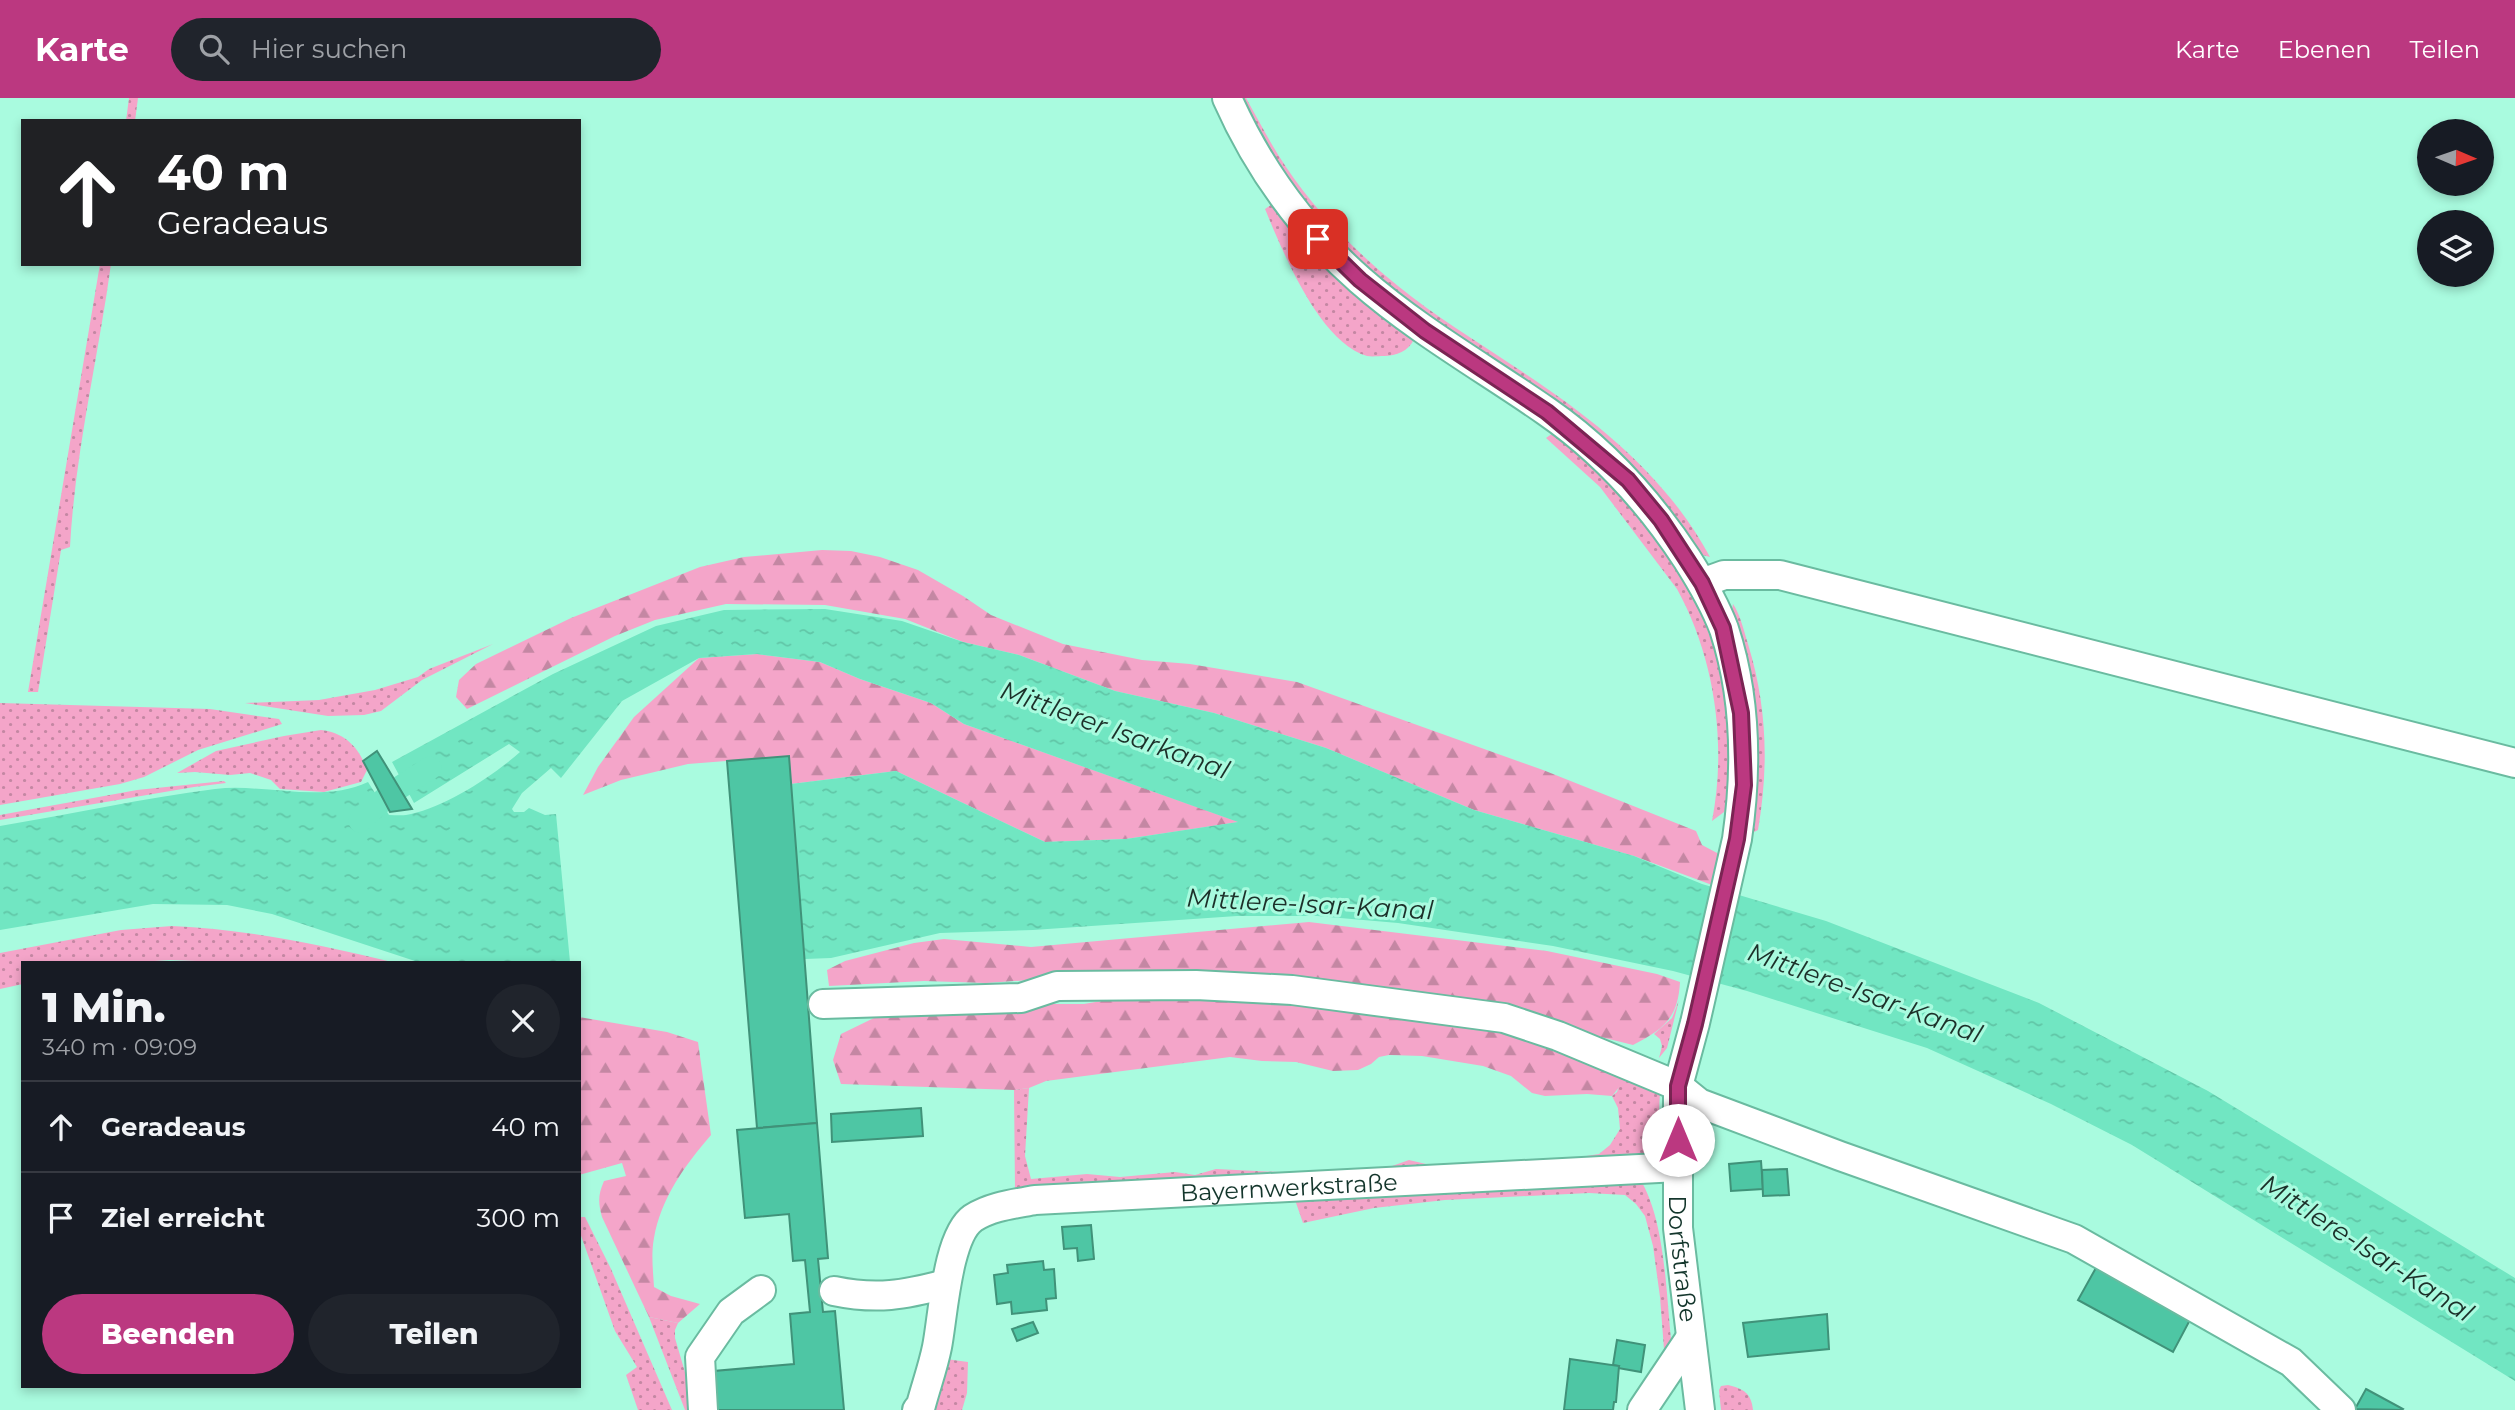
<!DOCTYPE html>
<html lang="de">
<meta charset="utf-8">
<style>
:root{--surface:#171b24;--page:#20242c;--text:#f1f3f6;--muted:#9ea1a6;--line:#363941;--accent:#bb3880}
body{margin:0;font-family:Montserrat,sans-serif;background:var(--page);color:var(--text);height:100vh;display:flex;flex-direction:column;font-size:26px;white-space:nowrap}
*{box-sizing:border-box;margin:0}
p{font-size:23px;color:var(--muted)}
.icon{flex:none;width:38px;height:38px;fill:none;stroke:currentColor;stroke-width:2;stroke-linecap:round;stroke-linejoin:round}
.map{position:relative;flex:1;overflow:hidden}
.panel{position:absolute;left:21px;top:863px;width:560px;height:427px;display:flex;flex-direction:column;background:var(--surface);border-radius:0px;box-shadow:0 4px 10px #0003}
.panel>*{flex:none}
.hud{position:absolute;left:21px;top:21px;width:560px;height:147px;border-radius:0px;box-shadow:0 4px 10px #0003;background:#202124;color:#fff;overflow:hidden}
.needle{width:46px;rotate:92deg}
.buttons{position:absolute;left:2417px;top:21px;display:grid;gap:14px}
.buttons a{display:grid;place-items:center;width:77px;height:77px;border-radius:50%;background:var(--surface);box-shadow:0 4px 10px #0003;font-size:35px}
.pin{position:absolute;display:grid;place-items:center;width:60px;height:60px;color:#fff;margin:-30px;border-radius:14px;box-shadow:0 4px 10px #0006}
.me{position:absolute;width:77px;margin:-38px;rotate:0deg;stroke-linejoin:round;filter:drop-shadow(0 0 5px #0008)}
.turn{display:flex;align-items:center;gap:24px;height:147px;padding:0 21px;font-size:32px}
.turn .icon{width:91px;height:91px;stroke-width:2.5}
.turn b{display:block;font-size:49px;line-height:60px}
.round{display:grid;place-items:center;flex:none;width:74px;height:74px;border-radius:37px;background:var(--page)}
.summary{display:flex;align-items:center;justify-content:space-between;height:119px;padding:0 21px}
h1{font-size:42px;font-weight:800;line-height:52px}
.button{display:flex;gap:14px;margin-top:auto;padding:14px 21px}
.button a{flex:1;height:80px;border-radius:42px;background:var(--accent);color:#fff;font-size:28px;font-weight:800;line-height:80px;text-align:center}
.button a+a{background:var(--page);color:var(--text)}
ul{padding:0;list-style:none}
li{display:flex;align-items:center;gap:21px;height:91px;padding:0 21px;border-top:2px solid var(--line)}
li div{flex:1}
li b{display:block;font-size:26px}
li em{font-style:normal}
header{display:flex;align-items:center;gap:42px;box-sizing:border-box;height:98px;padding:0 35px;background:var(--accent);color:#fff}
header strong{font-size:33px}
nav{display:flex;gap:38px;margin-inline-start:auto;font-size:24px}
.search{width:490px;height:63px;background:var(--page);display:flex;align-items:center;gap:18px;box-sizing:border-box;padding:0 24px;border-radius:38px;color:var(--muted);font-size:26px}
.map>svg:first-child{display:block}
.grass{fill:url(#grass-dots)}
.forest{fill:url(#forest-firs)}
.water{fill:url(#water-ripples)}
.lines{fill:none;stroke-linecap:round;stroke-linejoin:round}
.canal{stroke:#71e6c2;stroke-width:23}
.building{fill:#4ec6a4;stroke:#409279;stroke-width:2}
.minor-casing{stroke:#6abba0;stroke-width:32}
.minor{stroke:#fff;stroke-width:28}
.route-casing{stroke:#7a2453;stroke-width:18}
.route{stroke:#bb3880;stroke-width:12}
.labels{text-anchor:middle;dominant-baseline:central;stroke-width:6;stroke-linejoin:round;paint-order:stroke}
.street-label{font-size:24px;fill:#14362c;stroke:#a9fbdf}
.water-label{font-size:26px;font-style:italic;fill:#1c3029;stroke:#a9fbdf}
</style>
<header>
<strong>Karte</strong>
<div class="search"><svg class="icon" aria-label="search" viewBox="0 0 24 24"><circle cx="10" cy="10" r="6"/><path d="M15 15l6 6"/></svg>Hier suchen</div>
<nav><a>Karte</a><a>Ebenen</a><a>Teilen</a></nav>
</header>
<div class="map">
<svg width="2515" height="1312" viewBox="0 0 2515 1312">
<defs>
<pattern id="grass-dots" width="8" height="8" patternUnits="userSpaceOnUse" patternTransform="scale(1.75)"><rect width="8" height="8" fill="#f4a5c9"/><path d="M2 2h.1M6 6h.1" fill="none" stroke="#c487a3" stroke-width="1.8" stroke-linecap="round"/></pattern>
<pattern id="forest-firs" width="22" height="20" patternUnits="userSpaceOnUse" patternTransform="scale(1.75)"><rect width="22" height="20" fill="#f4a5c9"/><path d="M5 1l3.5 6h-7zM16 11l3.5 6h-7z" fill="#c487a3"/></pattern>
<pattern id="water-ripples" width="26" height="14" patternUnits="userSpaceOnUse" patternTransform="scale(1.75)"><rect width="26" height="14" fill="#71e6c2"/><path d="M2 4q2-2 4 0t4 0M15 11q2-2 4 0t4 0" fill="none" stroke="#61c6a7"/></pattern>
</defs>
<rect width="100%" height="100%" fill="#a9fbdf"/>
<g class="grass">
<path d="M129,0H138L135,23H126Z"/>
<path d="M1237,0H1246C1259,23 1271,47 1286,69C1316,114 1356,154 1398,188C1435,218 1476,243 1515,269C1592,319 1666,377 1710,459L1699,456L1435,228L1353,160L1303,105Z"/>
<path d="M1274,105L1414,241C1409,253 1396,258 1384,258C1379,258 1372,259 1367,258C1319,244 1283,154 1265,111Z"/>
<path d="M100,166H111C98,261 75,354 70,449L61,452L38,594H28Z"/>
<path d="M1553,335L1583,356L1651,426L1698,505L1717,559L1725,602L1729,649L1727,705L1724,714L1712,723C1727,646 1715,560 1677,491L1600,389L1546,340Z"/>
<path d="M1733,506C1740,516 1744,533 1748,546C1767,608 1769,668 1758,732L1754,734L1752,730L1757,697V662L1731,518Z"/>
<path d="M493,546L422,582L381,613L364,617L328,618L245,605L319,602L375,592L418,579L429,571Z"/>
<path d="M0,605L210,611L279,621L282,626L198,652L144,679L120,686L0,707Z"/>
<path d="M321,632C344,634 360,650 367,672L361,684L324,694L280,691L271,682L250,675L230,677L195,674L177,675L216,653L284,638Z"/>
<path d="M224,683L226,685L194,689L0,722V717L137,692Z"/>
<path d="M172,828C246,831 321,847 392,864H223L170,862L139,864H23V886L0,891V855L121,832Z"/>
<path d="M1679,902L1667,950L1659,960L1662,948L1660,941L1654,936L1672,920Z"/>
<path d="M1624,974L1660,995C1658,1021 1662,1049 1636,1061L1015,1092L1014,992L1029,990L1025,1058L1031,1081L1087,1076L1120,1079L1175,1074L1195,1077L1216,1071L1301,1075L1378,1073L1409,1062L1443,1070L1549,1064L1599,1056L1610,1047L1620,1031L1618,1010L1612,998L1617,994Z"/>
<path d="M1640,1081C1665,1122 1666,1193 1671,1241L1670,1247L1664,1251L1660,1199L1653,1148L1645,1118L1636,1106L1625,1097L1589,1095L1445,1102L1374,1110L1303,1125L1294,1099Z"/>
<path d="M579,1119H585L611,1171L672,1312H638L626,1277L637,1269L615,1233L579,1132Z"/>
<path d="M649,1219L678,1225L675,1232V1240L696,1312H685Z"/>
<path d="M946,1261L968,1264L967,1295L962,1312H928Z"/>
<path d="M1728,1287C1744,1291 1751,1295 1753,1312H1721L1719,1292L1721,1288Z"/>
</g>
<g class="forest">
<path d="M822,452L851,453L880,459L918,472L963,498L991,517L1063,546L1142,562L1190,566L1297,584L1543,672L1696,733L1702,747L1719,756L1712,787L1634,758L1474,712L1326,650L1214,615L1115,593L1019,557L963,544L905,521L825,507L726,506L655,522L615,538L467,611L456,599L459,582L476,566L571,520L700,469L744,459Z"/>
<path d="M757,556L820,564L860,581L931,605L964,626L1239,724L1126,741L1045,744L896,673L791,686L788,658L688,666L621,682L583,697L598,669L634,619L699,560Z"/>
<path d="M1309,824L1547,853L1657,876L1680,884C1678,920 1664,931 1633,947L1589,936L1060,880L986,885L924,883L829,888L827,872L845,863L914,845L944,841L1031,849Z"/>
<path d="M1191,893L1483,925L1624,974L1621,987L1612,998L1587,996L1545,998L1532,995L1511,978L1483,968L1422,958L1389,957L1379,959L1371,966L1358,972L1333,973L1296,964L1262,963L1230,959L1046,983L1029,990L1014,992L841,986L833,962L841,936L878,918L1034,906H1084L1136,897Z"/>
<path d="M579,919L667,934L698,944L711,1037C685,1067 661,1100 654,1140C651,1155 653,1173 654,1189L671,1198L700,1206L678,1225L649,1219L602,1119C598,1104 598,1097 604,1083L626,1078L622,1065L579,1077Z"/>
</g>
<path class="water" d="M825,511L902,523L963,544L1019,557L1115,593L1214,615L1326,650L1474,712L1634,758L1702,786L1826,823L2039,905L2208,993L2515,1180V1283L2132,1047L2051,1006L1927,950L1747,893L1673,873L1553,848L1398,825L1317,818H1237L1033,832L940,835L831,860L805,861L791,686L896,673L1045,744L1126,741L1238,724L964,626L931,605L860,581L820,564L757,556L699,560L622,603L561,680L551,670L522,695L512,711L514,714H524L529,710L545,717L556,716L570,864H418L272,816L227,807L153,806L0,832V728C72,716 143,700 215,691C265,685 321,706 368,684L389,717C396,717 405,718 411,716C447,708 493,678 520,654L509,646L414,705L392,664L553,576L656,528L724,512Z"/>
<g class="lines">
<path class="canal" d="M360,723L391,695L430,670"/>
</g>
<g class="building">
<path d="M377,653L385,666L412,711L390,714L363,663Z"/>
<path d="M789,658L817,1025L757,1030L727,663Z"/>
<path d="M921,1010L923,1038L832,1044L831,1016Z"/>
<path d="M817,1025L828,1160L818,1161L823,1214L835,1213L844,1312H717L714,1273L794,1266L790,1216L810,1214L805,1162L793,1163L789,1116L745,1120L737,1032Z"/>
<path d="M1761,1063L1763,1091L1731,1093L1729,1066Z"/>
<path d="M1787,1071L1789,1097L1763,1098L1762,1072Z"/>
<path d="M1091,1127L1094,1161L1078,1163L1077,1150L1064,1151L1062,1129Z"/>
<path d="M1043,1163L1044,1172L1054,1171L1056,1200L1046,1201L1047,1212L1012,1216L1011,1204L997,1206L994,1177L1008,1175L1007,1167Z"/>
<path d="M2097,1168L2191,1220L2173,1254L2078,1202Z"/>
<path d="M1827,1216L1829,1251L1748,1259L1743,1225Z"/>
<path d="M1033,1224L1038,1235L1017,1243L1012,1231Z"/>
<path d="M1617,1242L1645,1247L1641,1274L1618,1270L1619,1268L1613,1267Z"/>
<path d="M1570,1261L1619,1268L1616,1304H1614L1613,1312H1564Z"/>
<path d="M2366,1291L2403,1311L2402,1312L2355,1311Z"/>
</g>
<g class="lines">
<g class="minor-casing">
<g id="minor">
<path id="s1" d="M1227,0C1258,70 1302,131 1360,182C1417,232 1484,270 1546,313C1604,353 1649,403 1687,461C1701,483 1715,507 1724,531C1746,598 1747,672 1737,741L1695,925L1678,988V1130L1700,1312"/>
<path d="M1702,485L1724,477H1780L2515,665"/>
<path d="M823,906L1021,900L1057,888L1196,887L1292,892L1504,920L1558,938L1678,988L1699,1005L1840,1058L2074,1141L2291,1264L2341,1312"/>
<path d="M834,1193C877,1202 904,1197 946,1186"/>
<path d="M703,1312L700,1259L731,1214L761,1192"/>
<path id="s2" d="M917,1312L921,1307C926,1288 933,1269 937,1249C943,1219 947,1138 973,1120C992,1108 1014,1106 1035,1102L1678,1069"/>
<path d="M1642,1312L1691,1239"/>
</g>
</g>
<use href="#minor" class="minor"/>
</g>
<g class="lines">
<g class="route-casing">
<path id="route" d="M1318,141L1360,182L1388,204L1425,233L1547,314L1628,382L1661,422L1702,485L1723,530L1741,615L1744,687L1737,741L1695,926L1678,988V1042"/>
</g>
<use href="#route" class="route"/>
</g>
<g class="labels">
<g class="street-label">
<text stroke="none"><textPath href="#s2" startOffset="522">Bayernwerkstraße</textPath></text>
<text stroke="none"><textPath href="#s1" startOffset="1379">Dorfstraße</textPath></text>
</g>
<g class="water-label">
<text transform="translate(1115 632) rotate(20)">Mittlerer Isarkanal</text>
<text transform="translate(1310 806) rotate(3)">Mittlere-Isar-Kanal</text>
<text transform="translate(1865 895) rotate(20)">Mittlere-Isar-Kanal</text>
<text transform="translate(2367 1150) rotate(33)">Mittlere-Isar-Kanal</text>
</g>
</g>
</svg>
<div class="buttons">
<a><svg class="needle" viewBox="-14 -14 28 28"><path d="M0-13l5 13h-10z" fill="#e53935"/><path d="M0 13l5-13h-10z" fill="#9ea1a6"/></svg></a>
<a><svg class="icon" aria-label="layers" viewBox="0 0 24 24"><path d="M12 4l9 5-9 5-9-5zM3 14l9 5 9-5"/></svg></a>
</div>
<div class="pin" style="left:1318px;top:141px;background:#d93025"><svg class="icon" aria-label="arrive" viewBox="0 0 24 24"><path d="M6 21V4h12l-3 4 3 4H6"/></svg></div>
<svg class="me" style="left:1678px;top:1042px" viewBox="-20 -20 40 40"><circle r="19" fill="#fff"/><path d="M0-13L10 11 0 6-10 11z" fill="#bb3880"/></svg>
<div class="hud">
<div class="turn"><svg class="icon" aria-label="ahead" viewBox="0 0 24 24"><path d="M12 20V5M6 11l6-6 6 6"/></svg><div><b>40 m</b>Geradeaus</div></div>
</div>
<section class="panel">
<div class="summary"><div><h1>1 Min.</h1><p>340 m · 09:09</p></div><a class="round"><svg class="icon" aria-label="close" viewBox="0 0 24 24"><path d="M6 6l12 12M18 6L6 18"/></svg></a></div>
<ul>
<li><svg class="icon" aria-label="ahead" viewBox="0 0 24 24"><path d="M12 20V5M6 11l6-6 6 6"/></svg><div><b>Geradeaus</b></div><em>40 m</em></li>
<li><svg class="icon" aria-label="arrive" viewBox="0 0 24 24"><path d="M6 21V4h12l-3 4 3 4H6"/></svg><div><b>Ziel erreicht</b></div><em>300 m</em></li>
</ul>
<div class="button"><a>Beenden</a><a>Teilen</a></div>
</section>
</div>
